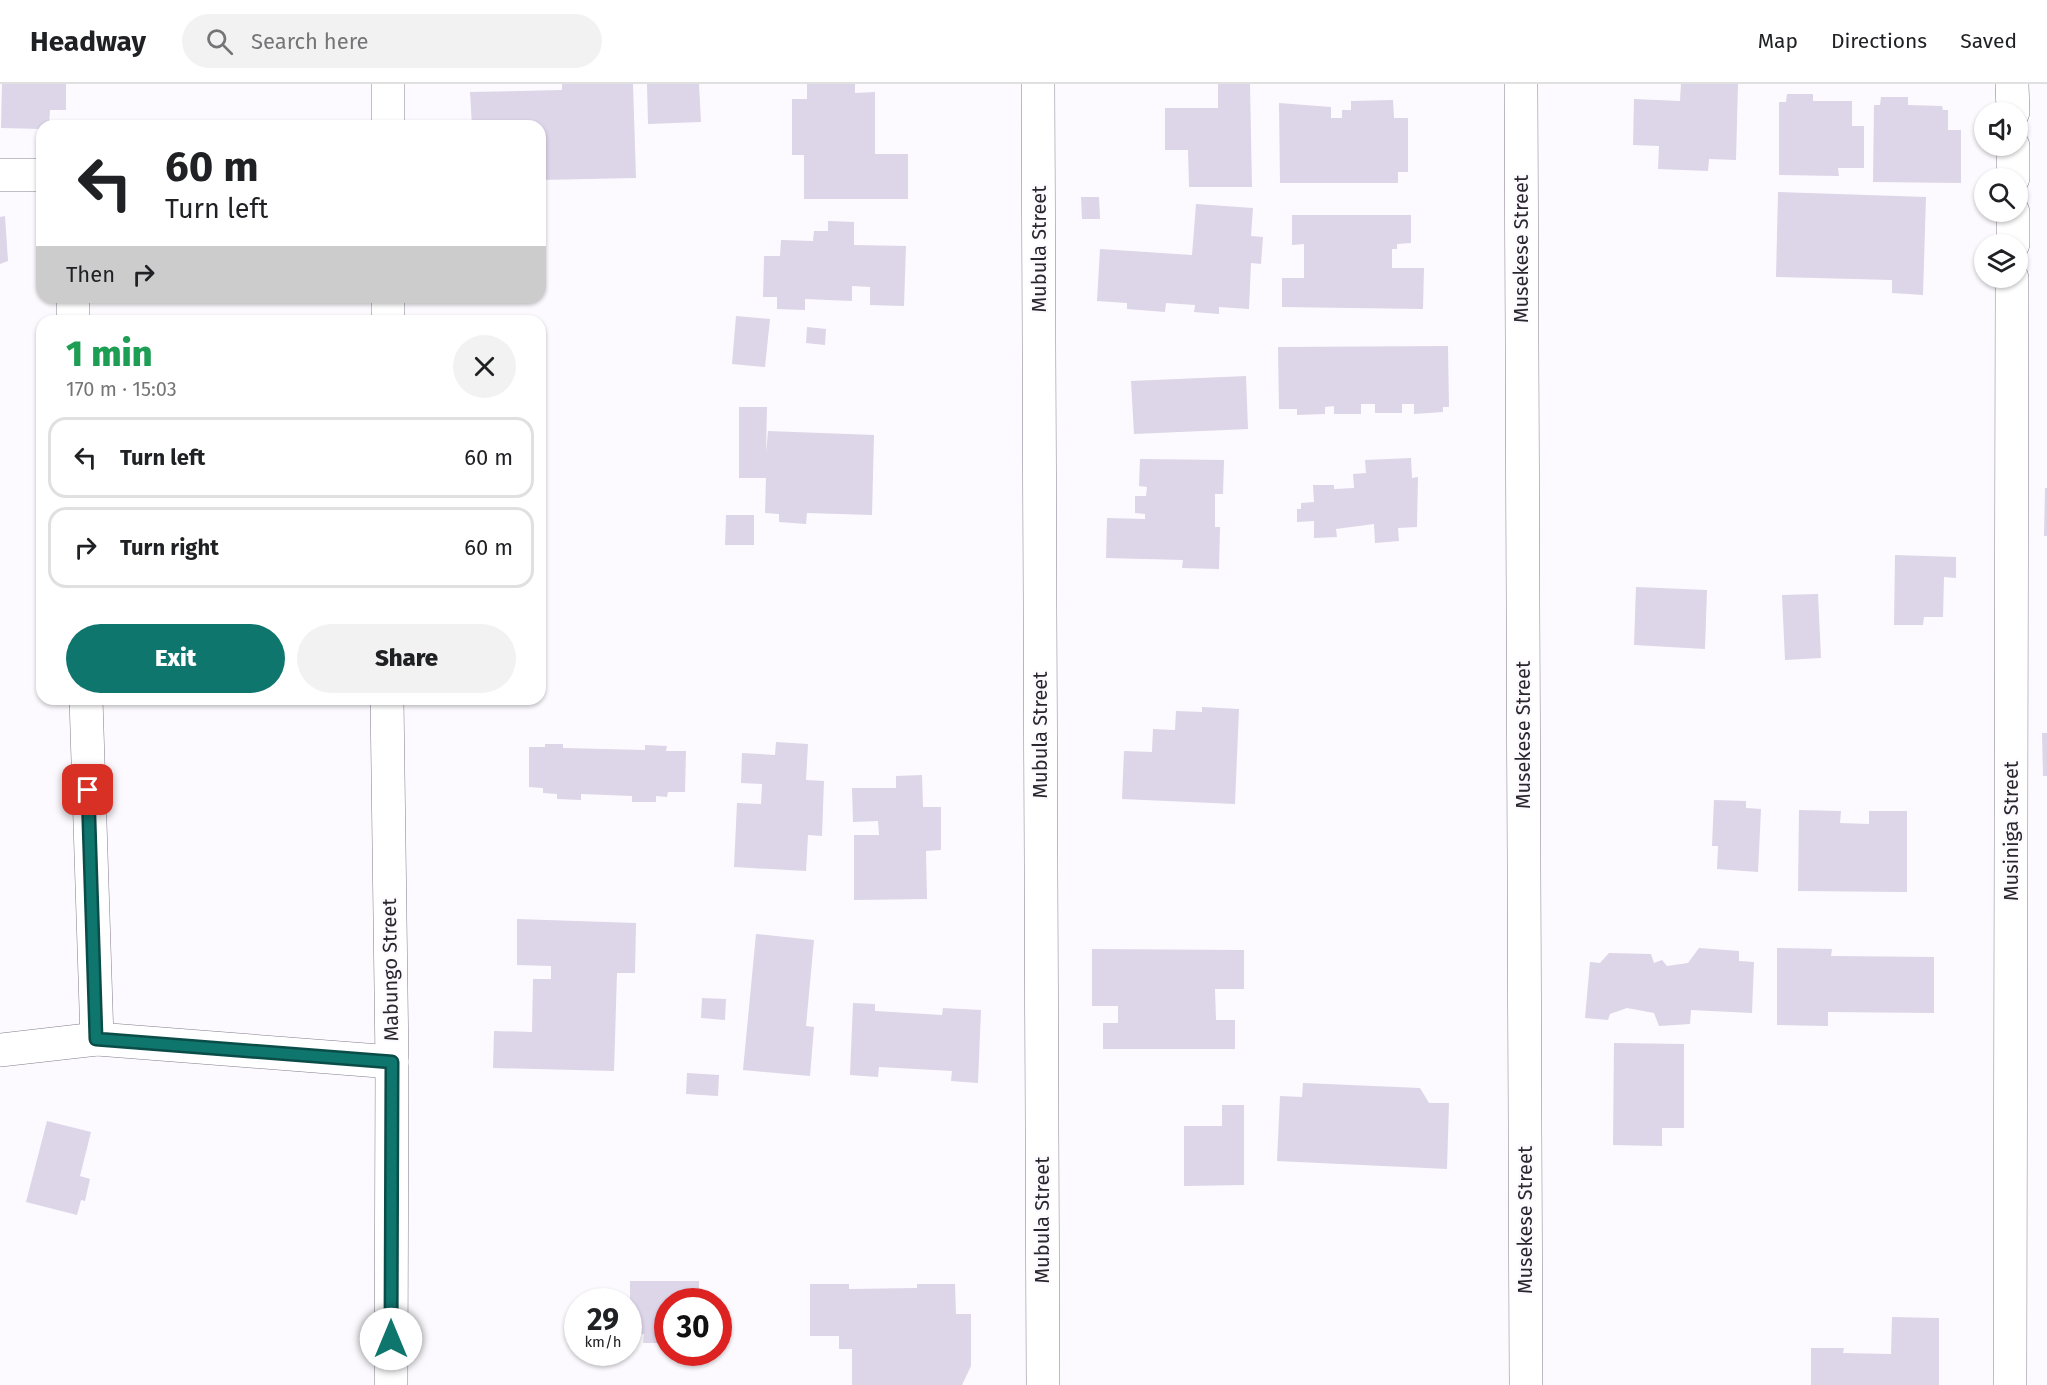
<!DOCTYPE html>
<meta charset="utf-8">
<style>
:root{--surface:#fff;--page:#f2f2f2;--text:#202124;--muted:#757577;--line:#e0e0e0;--accent:#0f766e}
body{margin:0;font-family:"Fira Sans",sans-serif;background:var(--page);color:var(--text);height:100vh;display:flex;flex-direction:column;font-size:22px;white-space:nowrap}
*{box-sizing:border-box;margin:0}
p{font-size:20px;color:var(--muted)}
.icon{flex:none;width:33px;height:33px;fill:none;stroke:currentColor;stroke-width:2;stroke-linecap:round;stroke-linejoin:round}
.map{position:relative;flex:1;overflow:hidden}
.side{position:absolute;left:36px;top:231px;width:510px;height:390px;display:flex;flex-direction:column;background:var(--surface);border-radius:18px;box-shadow:0 2px 4px #0004}
.side>*{flex:none}
.banner{position:absolute;left:36px;top:36px;width:510px;height:183px;border-radius:18px;box-shadow:0 2px 4px #0004;background:#fff;color:var(--text);overflow:hidden}
.controls{position:absolute;left:1974px;top:18px;display:grid;gap:12px}
.controls a{display:grid;place-items:center;width:54px;height:54px;border-radius:50%;background:var(--surface);box-shadow:0 2px 4px #0004;font-size:30px}
.speed{position:absolute;left:564px;top:1204px;display:flex;gap:12px;font-size:30px;font-weight:700;text-align:center}
.speed>*{display:grid;place-content:center;width:78px;height:78px;border-radius:50%;background:var(--surface);box-shadow:0 2px 4px #0004;line-height:1}
.speed small{font-size:15px;font-weight:400}
.speed .limit{border:9px solid #d22;background:#fff;color:#111}
.pin{position:absolute;display:grid;place-items:center;width:51px;height:51px;color:#fff;margin:-26px;border-radius:12px;box-shadow:0 3px 9px #0006}
.me{position:absolute;width:66px;margin:-33px;rotate:0deg;stroke-linejoin:round;filter:drop-shadow(0 0 4px #0008)}
.turn{display:flex;align-items:center;gap:21px;height:126px;padding:0 30px;font-size:27px}
.turn .icon{width:78px;height:78px;stroke-width:2.5}
.turn b{display:block;font-size:42px;line-height:51px}
.then{display:flex;align-items:center;height:57px;padding:0 30px;background:#0003;gap:12px;font-size:22px}
.round{display:grid;place-items:center;flex:none;width:63px;height:63px;border-radius:32px;background:var(--page)}
.head{display:flex;align-items:center;justify-content:space-between;height:102px;padding:0 30px}
h1{font-size:36px;font-weight:800;line-height:45px;color:#1e9e55}
.action{display:flex;gap:12px;margin-top:auto;padding:12px 30px}
.action a{flex:1;height:69px;border-radius:36px;background:var(--accent);color:#fff;font-size:24px;font-weight:800;line-height:69px;text-align:center}
.action a+a{background:var(--page);color:var(--text)}
ul{padding:0;list-style:none}
li{display:flex;align-items:center;gap:18px;height:81px;margin:0 12px 9px;padding:0 18px;border:3px solid var(--line);border-radius:18px}
li div{flex:1}
li b{display:block;font-size:22px}
li em{font-style:normal}
header{display:flex;align-items:center;gap:36px;box-sizing:border-box;height:84px;padding:0 30px;background:var(--surface);border-bottom:2px solid var(--line)}
header strong{font-size:28px}
nav{display:flex;gap:33px;margin-inline-start:auto;font-size:21px}
.search{width:420px;height:54px;background:var(--page);display:flex;align-items:center;gap:15px;box-sizing:border-box;padding:0 21px;border-radius:33px;color:var(--muted);font-size:22px}
.map>svg:first-child{display:block}
.building{fill:#ddd5e8}
.lines{fill:none;stroke-linecap:round;stroke-linejoin:round}
.minor-casing{stroke:#847c8d;stroke-width:34}
.minor{stroke:#fff;stroke-width:33}
.route-casing{stroke:#0a4d48;stroke-width:15}
.route{stroke:#0f766e;stroke-width:10}
.labels{text-anchor:middle;dominant-baseline:central;stroke-width:4.5;stroke-linejoin:round;paint-order:stroke}
.street-label{font-size:20px;fill:#29262d;stroke:#fcfafe}
</style>
<header>
<strong>Headway</strong>
<div class="search"><svg class="icon" aria-label="search" viewBox="0 0 24 24"><circle cx="10" cy="10" r="6"/><path d="M15 15l6 6"/></svg>Search here</div>
<nav><a>Map</a><a>Directions</a><a>Saved</a></nav>
</header>
<div class="map">
<svg width="2047" height="1301" viewBox="0 0 2047 1301">
<rect width="100%" height="100%" fill="#fcfafe"/>
<g class="building">
<path d="M2,0H66V26H50L49,42H42V45L1,44Z"/>
<path d="M562,0H633L636,94L540,96V42H472L470,8L562,6Z"/>
<path d="M647,0H699L701,38L648,40Z"/>
<path d="M807,0H855V9L875,8V70H908V115H804V71H792V15H807Z"/>
<path d="M1218,0H1250L1252,103H1189L1188,66H1165V24H1218Z"/>
<path d="M1681,0H1738L1736,76L1709,75L1708,87L1658,85L1659,62L1633,61L1634,15L1680,17Z"/>
<path d="M1787,10H1813V17H1852V42H1864V84H1838L1839,92L1779,91V18H1786Z"/>
<path d="M1881,13H1908V21L1942,22L1943,26H1948V46H1961V99L1873,98L1874,21H1880Z"/>
<path d="M1393,16L1394,34H1408V88H1398V99H1280L1279,19L1331,23V34H1342V26H1351V17Z"/>
<path d="M1778,108L1926,113L1923,211L1892,209V196L1776,193Z"/>
<path d="M1081,113H1099L1100,135H1082Z"/>
<path d="M1196,120L1253,124L1251,152L1263,153L1261,180L1251,179L1249,225L1219,223V230L1194,228L1195,221L1166,219L1165,228L1127,225V219L1097,217L1100,165L1192,171Z"/>
<path d="M1292,131H1411V159L1397,160V165H1392V184H1424L1423,225L1282,223V194H1304V160L1292,161Z"/>
<path d="M5,132L8,177L0,180V133Z"/>
<path d="M828,137L854,138V161L906,162L904,222L870,221V203L852,202V217L805,215V226L777,225V213H763L764,172H780L781,156L813,157L814,147H828Z"/>
<path d="M736,232L770,235L765,283L732,280Z"/>
<path d="M807,243L826,245L825,261L806,259Z"/>
<path d="M1448,262L1449,323H1443V328L1414,330V320H1402V329H1375V320H1361V330H1334V322L1325,323V330L1297,331V325H1279L1278,263Z"/>
<path d="M1246,292L1248,345L1134,350L1131,297Z"/>
<path d="M739,323H767L766,369L768,347L874,351L872,431L807,429L806,440L779,438V430L765,429L766,394H739Z"/>
<path d="M1411,374L1412,394L1418,393L1417,443L1398,444L1399,457L1375,459L1374,440L1336,445L1337,453L1314,454V437L1297,438V425H1301V419L1314,418L1313,401H1334V405L1354,404L1353,390L1366,389L1365,376Z"/>
<path d="M1140,375L1224,376L1223,410H1215V443H1220L1219,485L1182,484L1183,476L1106,474L1107,434L1145,435V430L1135,429V412H1146L1147,403L1139,402Z"/>
<path d="M2045,404H2047V452H2044Z"/>
<path d="M726,431H754V461H725Z"/>
<path d="M1895,471L1956,473V494L1944,493L1943,533H1924L1923,541H1894Z"/>
<path d="M1636,503L1707,506L1705,565L1634,561Z"/>
<path d="M1818,510L1821,574L1785,576L1782,511Z"/>
<path d="M1202,623L1239,625L1235,720L1122,715L1124,667L1152,668L1153,645L1175,646L1176,627L1202,628Z"/>
<path d="M2042,649H2047V692H2043Z"/>
<path d="M776,658L808,660L806,696L824,697L822,752L808,751L806,787L734,783L737,719L761,720L762,700L741,699L742,669L775,671Z"/>
<path d="M545,660H563V664L645,666V661L667,662L666,667H686L685,708H668L667,713L656,712V718H632V712L581,710V716L557,715V710L543,709V704L529,703V663H545Z"/>
<path d="M922,691L923,723H941V766L926,767L927,815L854,816V751H879L878,737L853,738L852,704H896V692Z"/>
<path d="M1714,716L1746,717V724L1761,725L1758,788L1717,785L1718,762H1712Z"/>
<path d="M1799,726L1841,727L1840,739L1869,740V727H1907V808L1798,807Z"/>
<path d="M517,835L636,839L635,889H617L614,987L493,984L494,947L532,948L533,895H551V882L517,881Z"/>
<path d="M756,850L814,856L806,942L814,943L810,992L743,986Z"/>
<path d="M1699,864L1739,867V877L1754,878L1752,929L1691,926L1690,940L1659,942L1654,929L1627,924L1610,930L1608,936L1585,934L1590,878L1600,879L1609,869L1651,870L1654,879L1662,876L1667,882L1688,879Z"/>
<path d="M1777,864L1832,865L1831,872L1934,873V929L1828,928V942L1777,941Z"/>
<path d="M1092,865L1244,866V905H1215L1216,936H1235V965H1103V939H1118V922H1092Z"/>
<path d="M702,914L726,915L725,936L701,934Z"/>
<path d="M853,919L875,920V927L942,931L943,924L981,926L978,999L951,997L952,987L879,983L878,993L850,991Z"/>
<path d="M1614,959L1684,960V1044H1662V1062L1613,1061Z"/>
<path d="M687,989L719,991L718,1012L686,1010Z"/>
<path d="M1303,999L1420,1004L1429,1019H1449L1447,1085L1277,1077L1280,1012L1302,1013Z"/>
<path d="M1222,1021H1244V1101L1184,1102V1042H1222Z"/>
<path d="M47,1037L91,1048L80,1092L90,1095L85,1117L81,1116L77,1131L26,1118Z"/>
<path d="M630,1197H699V1218H668V1259H643L644,1250L630,1251Z"/>
<path d="M810,1200H849V1205L917,1204V1200H955L956,1230H971V1282L962,1301H852V1265H839V1252H810Z"/>
<path d="M1892,1233L1939,1234V1301H1811V1264H1844L1843,1269L1891,1270Z"/>
</g>
<g class="lines">
<g class="minor-casing">
<g id="minor">
<path d="M1038,0L1043,1301"/>
<path d="M1521,0L1526,1301"/>
<path d="M2012,0L2013,28"/>
<path d="M388,42V0"/>
<path d="M0,91H42"/>
<path d="M2013,94V62"/>
<path d="M2013,160V128"/>
<path d="M73,213V237"/>
<path d="M388,237V213"/>
<path d="M86,615L97,955"/>
<path d="M387,615L392,978L391,1301"/>
<path d="M0,966L97,955L392,978"/>
<path d="M2010,1301L2012,194"/>
</g>
</g>
<use href="#minor" class="minor"/>
</g>
<g class="lines">
<g class="route-casing">
<path id="route" d="M88,706L96,955L392,978L391,1255"/>
</g>
<use href="#route" class="route"/>
</g>
<g class="labels">
<g class="street-label">
<text transform="translate(1039 165) rotate(-90)">Mubula Street</text>
<text transform="translate(1521 165) rotate(-90)">Musekese Street</text>
<text transform="translate(1040 651) rotate(-90)">Mubula Street</text>
<text transform="translate(1523 651) rotate(-90)">Musekese Street</text>
<text transform="translate(2011 747) rotate(-90)">Musiniga Street</text>
<text transform="translate(390 886) rotate(-91)">Mabungo Street</text>
<text transform="translate(1042 1136) rotate(-90)">Mubula Street</text>
<text transform="translate(1525 1136) rotate(-90)">Musekese Street</text>
</g>
</g>
</svg>
<div class="controls">
<a><svg class="icon" aria-label="sound" viewBox="0 0 24 24"><path d="M4 9h4l5-4v14l-5-4H4zM17 9q2 3 0 6"/></svg></a>
<a><svg class="icon" aria-label="search" viewBox="0 0 24 24"><circle cx="10" cy="10" r="6"/><path d="M15 15l6 6"/></svg></a>
<a><svg class="icon" aria-label="layers" viewBox="0 0 24 24"><path d="M12 4l9 5-9 5-9-5zM3 14l9 5 9-5"/></svg></a>
</div>
<div class="speed"><div>29<small>km/h</small></div><div class="limit">30</div></div>
<div class="pin" style="left:88px;top:706px;background:#d93025"><svg class="icon" aria-label="arrive" viewBox="0 0 24 24"><path d="M6 21V4h12l-3 4 3 4H6"/></svg></div>
<svg class="me" style="left:391px;top:1255px" viewBox="-20 -20 40 40"><circle r="19" fill="#fff"/><path d="M0-13L10 11 0 6-10 11z" fill="#0f766e"/></svg>
<div class="banner">
<div class="turn"><svg class="icon" aria-label="left" viewBox="0 0 24 24"><path d="M17 20v-9H6M10 6l-5 5 5 5"/></svg><div><b>60 m</b>Turn left</div></div>
<div class="then">Then<svg class="icon" aria-label="right" viewBox="0 0 24 24"><path d="M7 20v-9h11M14 6l5 5-5 5"/></svg></div>
</div>
<section class="side">
<div class="head"><div><h1>1 min</h1><p>170 m · 15:03</p></div><a class="round"><svg class="icon" aria-label="close" viewBox="0 0 24 24"><path d="M6 6l12 12M18 6L6 18"/></svg></a></div>
<ul>
<li><svg class="icon" aria-label="left" viewBox="0 0 24 24"><path d="M17 20v-9H6M10 6l-5 5 5 5"/></svg><div><b>Turn left</b></div><em>60 m</em></li>
<li><svg class="icon" aria-label="right" viewBox="0 0 24 24"><path d="M7 20v-9h11M14 6l5 5-5 5"/></svg><div><b>Turn right</b></div><em>60 m</em></li>
</ul>
<div class="action"><a>Exit</a><a>Share</a></div>
</section>
</div>
